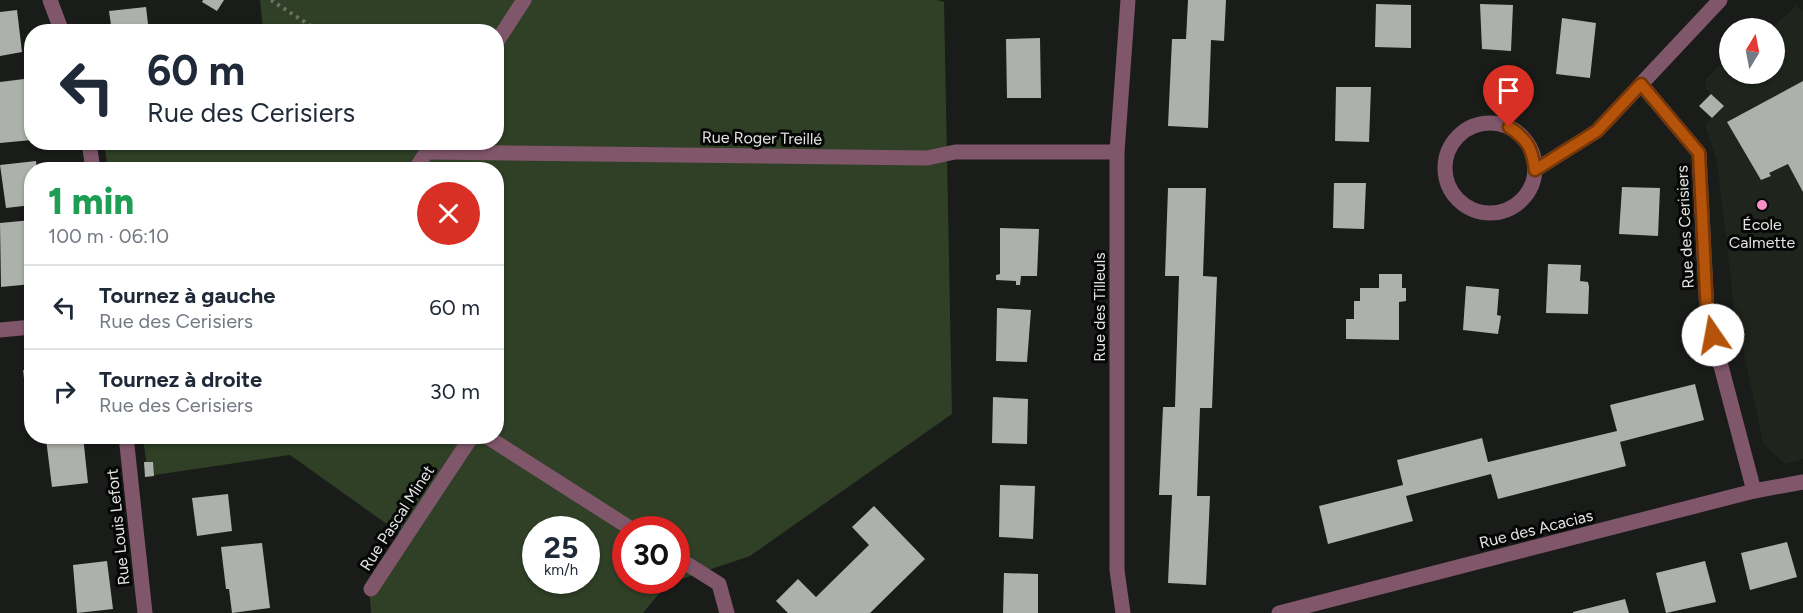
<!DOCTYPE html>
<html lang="fr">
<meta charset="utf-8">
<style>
:root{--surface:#fff;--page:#f6f6f7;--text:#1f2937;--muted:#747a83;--line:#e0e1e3}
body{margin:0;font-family:Figtree,sans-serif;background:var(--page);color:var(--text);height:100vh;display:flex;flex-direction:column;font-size:22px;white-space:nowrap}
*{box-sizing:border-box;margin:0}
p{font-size:20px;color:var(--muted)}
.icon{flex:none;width:33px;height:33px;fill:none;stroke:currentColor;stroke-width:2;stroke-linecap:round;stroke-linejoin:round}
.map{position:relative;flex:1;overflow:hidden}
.drawer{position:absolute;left:24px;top:162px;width:480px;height:282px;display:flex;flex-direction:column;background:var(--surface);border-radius:24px;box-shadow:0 2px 4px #0004}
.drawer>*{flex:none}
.hud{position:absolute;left:24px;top:24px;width:480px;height:126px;border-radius:24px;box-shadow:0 2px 4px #0004;background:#fff;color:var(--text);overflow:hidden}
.needle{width:39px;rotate:10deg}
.controls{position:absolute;left:1719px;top:18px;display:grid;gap:12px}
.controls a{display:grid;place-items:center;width:66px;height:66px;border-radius:50%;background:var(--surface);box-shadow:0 2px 4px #0004;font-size:30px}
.speed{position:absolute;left:522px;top:516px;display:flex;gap:12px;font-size:30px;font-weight:700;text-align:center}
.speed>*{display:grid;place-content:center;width:78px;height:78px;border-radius:50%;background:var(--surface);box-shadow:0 2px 4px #0004;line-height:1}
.speed small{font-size:15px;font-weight:400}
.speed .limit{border:9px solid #d22;background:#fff;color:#111}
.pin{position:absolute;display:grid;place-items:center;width:51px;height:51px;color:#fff;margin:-62px -26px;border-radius:50% 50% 50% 0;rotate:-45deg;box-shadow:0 0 6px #0007}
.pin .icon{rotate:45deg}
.me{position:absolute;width:66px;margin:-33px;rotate:348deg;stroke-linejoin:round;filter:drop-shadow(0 0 4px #0008)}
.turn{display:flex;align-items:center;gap:21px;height:126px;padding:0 24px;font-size:27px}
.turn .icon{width:78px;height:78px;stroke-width:2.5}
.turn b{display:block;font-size:42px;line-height:51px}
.round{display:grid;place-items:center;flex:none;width:63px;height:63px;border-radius:32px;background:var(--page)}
.summary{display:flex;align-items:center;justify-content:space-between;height:102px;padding:0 24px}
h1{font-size:36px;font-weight:800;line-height:45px;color:#1e9e55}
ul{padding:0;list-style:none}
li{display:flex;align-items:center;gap:18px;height:84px;padding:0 24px;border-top:2px solid var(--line)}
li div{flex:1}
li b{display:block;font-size:22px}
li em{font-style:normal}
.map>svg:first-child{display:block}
.built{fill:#1f251c}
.green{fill:#2f4026;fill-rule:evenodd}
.building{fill:#adb1ab}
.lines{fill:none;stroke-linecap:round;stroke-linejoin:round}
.path{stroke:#6c6f6b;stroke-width:4;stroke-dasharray:3 4.5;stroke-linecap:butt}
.lane{stroke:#80566b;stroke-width:15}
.street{stroke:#80566b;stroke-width:15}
.route-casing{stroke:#753606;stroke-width:15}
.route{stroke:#b45309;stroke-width:10}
.poi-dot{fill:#fa8fc7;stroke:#050605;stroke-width:2}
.labels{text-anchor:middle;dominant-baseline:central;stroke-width:6;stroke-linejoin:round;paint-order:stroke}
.street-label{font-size:16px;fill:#e2e5e1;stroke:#050605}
.poi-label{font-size:16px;fill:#e2e5e1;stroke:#050605}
</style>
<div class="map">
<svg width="1803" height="613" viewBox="0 0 1803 613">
<rect width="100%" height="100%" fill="#191c18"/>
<path class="built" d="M1796,6L1803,11V459L1785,464L1763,443L1734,307L1717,161L1705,125L1724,106L1705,88L1706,79L1729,55L1730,74H1774V28H1756L1760,24L1774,26Z"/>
<path class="green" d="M260,0H936L944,2L952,414L750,556L667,584L643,613H371L369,588L405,537L290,455L148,476L143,437L496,436V170L108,169L104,143L496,142V32L263,31ZM536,530H586V580H536ZM626,530H676V580H626Z"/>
<g class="building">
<path d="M203,0H224L217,11L202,2Z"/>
<path d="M1188,0H1226L1224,41L1211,40L1208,128L1168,126L1172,39H1186Z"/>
<path d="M1376,4L1411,5V48L1375,47Z"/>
<path d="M1480,4L1513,5L1511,51L1482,49Z"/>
<path d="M146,7L149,32H112L109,11Z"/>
<path d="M17,10L22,52L0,56V12Z"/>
<path d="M1562,18L1596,23L1590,78L1556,74Z"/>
<path d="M1040,38L1041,98H1007L1006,39Z"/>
<path d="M32,78V140L0,143V82Z"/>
<path d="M1803,81V192L1788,164L1769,173L1771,176L1761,180L1727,122Z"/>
<path d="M1336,87H1371L1369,142L1335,141Z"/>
<path d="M1711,94L1724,106L1712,118L1699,106Z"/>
<path d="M36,161L37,170H32V205L6,208L0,165Z"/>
<path d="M1334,183H1366L1364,229L1333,228Z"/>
<path d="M1622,187L1660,188L1658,236L1619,234Z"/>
<path d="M1168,188H1206L1203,276L1217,277L1212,408H1200L1197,496H1210L1206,585L1168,583L1172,495H1159L1163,407H1175L1179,276H1165Z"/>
<path d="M32,220V284L1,287L0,223Z"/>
<path d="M1000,228L1039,229L1037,276H1021L1020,285H1016V281L996,280V275L1000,274Z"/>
<path d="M1548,264L1581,265L1580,281L1588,282L1589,287L1588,314L1546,313Z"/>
<path d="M1379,274H1402V288H1406V301L1399,302V340L1346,339V319H1354V301H1360V288H1379Z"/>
<path d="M1466,286L1499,289L1497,315L1501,316L1498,334L1463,330Z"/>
<path d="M997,308L1031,310L1027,362L996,361Z"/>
<path d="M32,369V413H28L23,370Z"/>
<path d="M1695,384L1704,420L1620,442L1626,466L1498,499L1491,474L1406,496L1413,521L1328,544L1319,506L1403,485L1397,460L1482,438L1488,462L1617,431L1610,405Z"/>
<path d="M993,397L1028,399L1027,444L992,443Z"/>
<path d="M69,436H83L88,483L52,487L46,439Z"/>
<path d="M144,462H153L154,476L145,477Z"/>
<path d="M1000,485L1035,486L1033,539L999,537Z"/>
<path d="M228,494L232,531L197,536L192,498Z"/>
<path d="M874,506L925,559L870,613H788L776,601L798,579L816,597L869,545L852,527Z"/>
<path d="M1787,542L1797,577L1750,590L1741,553Z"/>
<path d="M262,543L270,608L232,613L229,589H226L221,547Z"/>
<path d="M107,561L113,609L77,613L73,565Z"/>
<path d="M1705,561L1716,602L1666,613L1656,573Z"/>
<path d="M1004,573L1038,574V613H1003Z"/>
<path d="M1625,599L1629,613H1573V612Z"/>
</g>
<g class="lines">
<path class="path" d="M271,0L320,32"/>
<path class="lane" d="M371,589L472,436"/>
<g class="street">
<path d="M50,0L62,32"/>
<path d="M496,43L524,0"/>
<path d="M1641,84L1699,153L1707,313L1754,491"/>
<circle cx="1490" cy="168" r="45"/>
<path d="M89,142L93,170"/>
<path d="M427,152L927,158L955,152H1117"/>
<path d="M415,170L431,145"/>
<path d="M1535,170L1597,131L1720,0"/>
<path d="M0,330L32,327"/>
<path d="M126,436L145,613"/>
<path d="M486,436L633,530"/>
<path d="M676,557L719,584L727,613"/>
<path d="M1123,613L1117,570V152L1128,0"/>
<path d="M1279,613L1754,491L1803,482"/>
</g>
</g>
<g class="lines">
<g class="route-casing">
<path id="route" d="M1509,127C1528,140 1532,148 1535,170L1597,131L1641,84L1699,153L1707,313L1713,335"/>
</g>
<use href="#route" class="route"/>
</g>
<circle class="poi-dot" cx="1762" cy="205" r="6"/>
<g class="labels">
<g class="street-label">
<text transform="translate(762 138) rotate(1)">Rue Roger Treillé</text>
<text transform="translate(1685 227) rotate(-93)">Rue des Cerisiers</text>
<text transform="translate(1099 307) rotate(-90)">Rue des Tilleuls</text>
<text transform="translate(397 518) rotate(-57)">Rue Pascal Minet</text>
<text transform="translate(118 527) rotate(-96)">Rue Louis Lefort</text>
<text transform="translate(1536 529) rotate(-14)">Rue des Acacias</text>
</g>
<g class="poi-label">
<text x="1762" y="224">École<tspan x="1762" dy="18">Calmette</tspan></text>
</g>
</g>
</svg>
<div class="controls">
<a><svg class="needle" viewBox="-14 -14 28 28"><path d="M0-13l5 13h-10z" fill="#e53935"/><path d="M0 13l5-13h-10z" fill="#747a83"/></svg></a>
</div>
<div class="speed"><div>25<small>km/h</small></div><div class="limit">30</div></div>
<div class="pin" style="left:1509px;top:127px;background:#d93025"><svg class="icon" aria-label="arrive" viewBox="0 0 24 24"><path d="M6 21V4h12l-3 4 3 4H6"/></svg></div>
<svg class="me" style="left:1713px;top:335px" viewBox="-20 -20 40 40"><circle r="19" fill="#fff"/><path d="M0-13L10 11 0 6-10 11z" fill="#b45309"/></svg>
<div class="hud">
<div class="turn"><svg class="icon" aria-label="left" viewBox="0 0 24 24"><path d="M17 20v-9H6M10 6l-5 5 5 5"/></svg><div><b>60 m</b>Rue des Cerisiers</div></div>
</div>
<section class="drawer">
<div class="summary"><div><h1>1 min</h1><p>100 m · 06:10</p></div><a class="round" style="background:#d93025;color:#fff"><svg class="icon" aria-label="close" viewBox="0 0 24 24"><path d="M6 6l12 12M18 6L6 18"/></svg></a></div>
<ul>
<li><svg class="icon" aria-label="left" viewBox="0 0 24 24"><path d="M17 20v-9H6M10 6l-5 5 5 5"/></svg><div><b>Tournez à gauche</b><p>Rue des Cerisiers</p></div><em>60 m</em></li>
<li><svg class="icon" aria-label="right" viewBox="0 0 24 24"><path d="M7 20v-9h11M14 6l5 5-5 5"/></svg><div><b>Tournez à droite</b><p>Rue des Cerisiers</p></div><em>30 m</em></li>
</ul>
</section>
</div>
